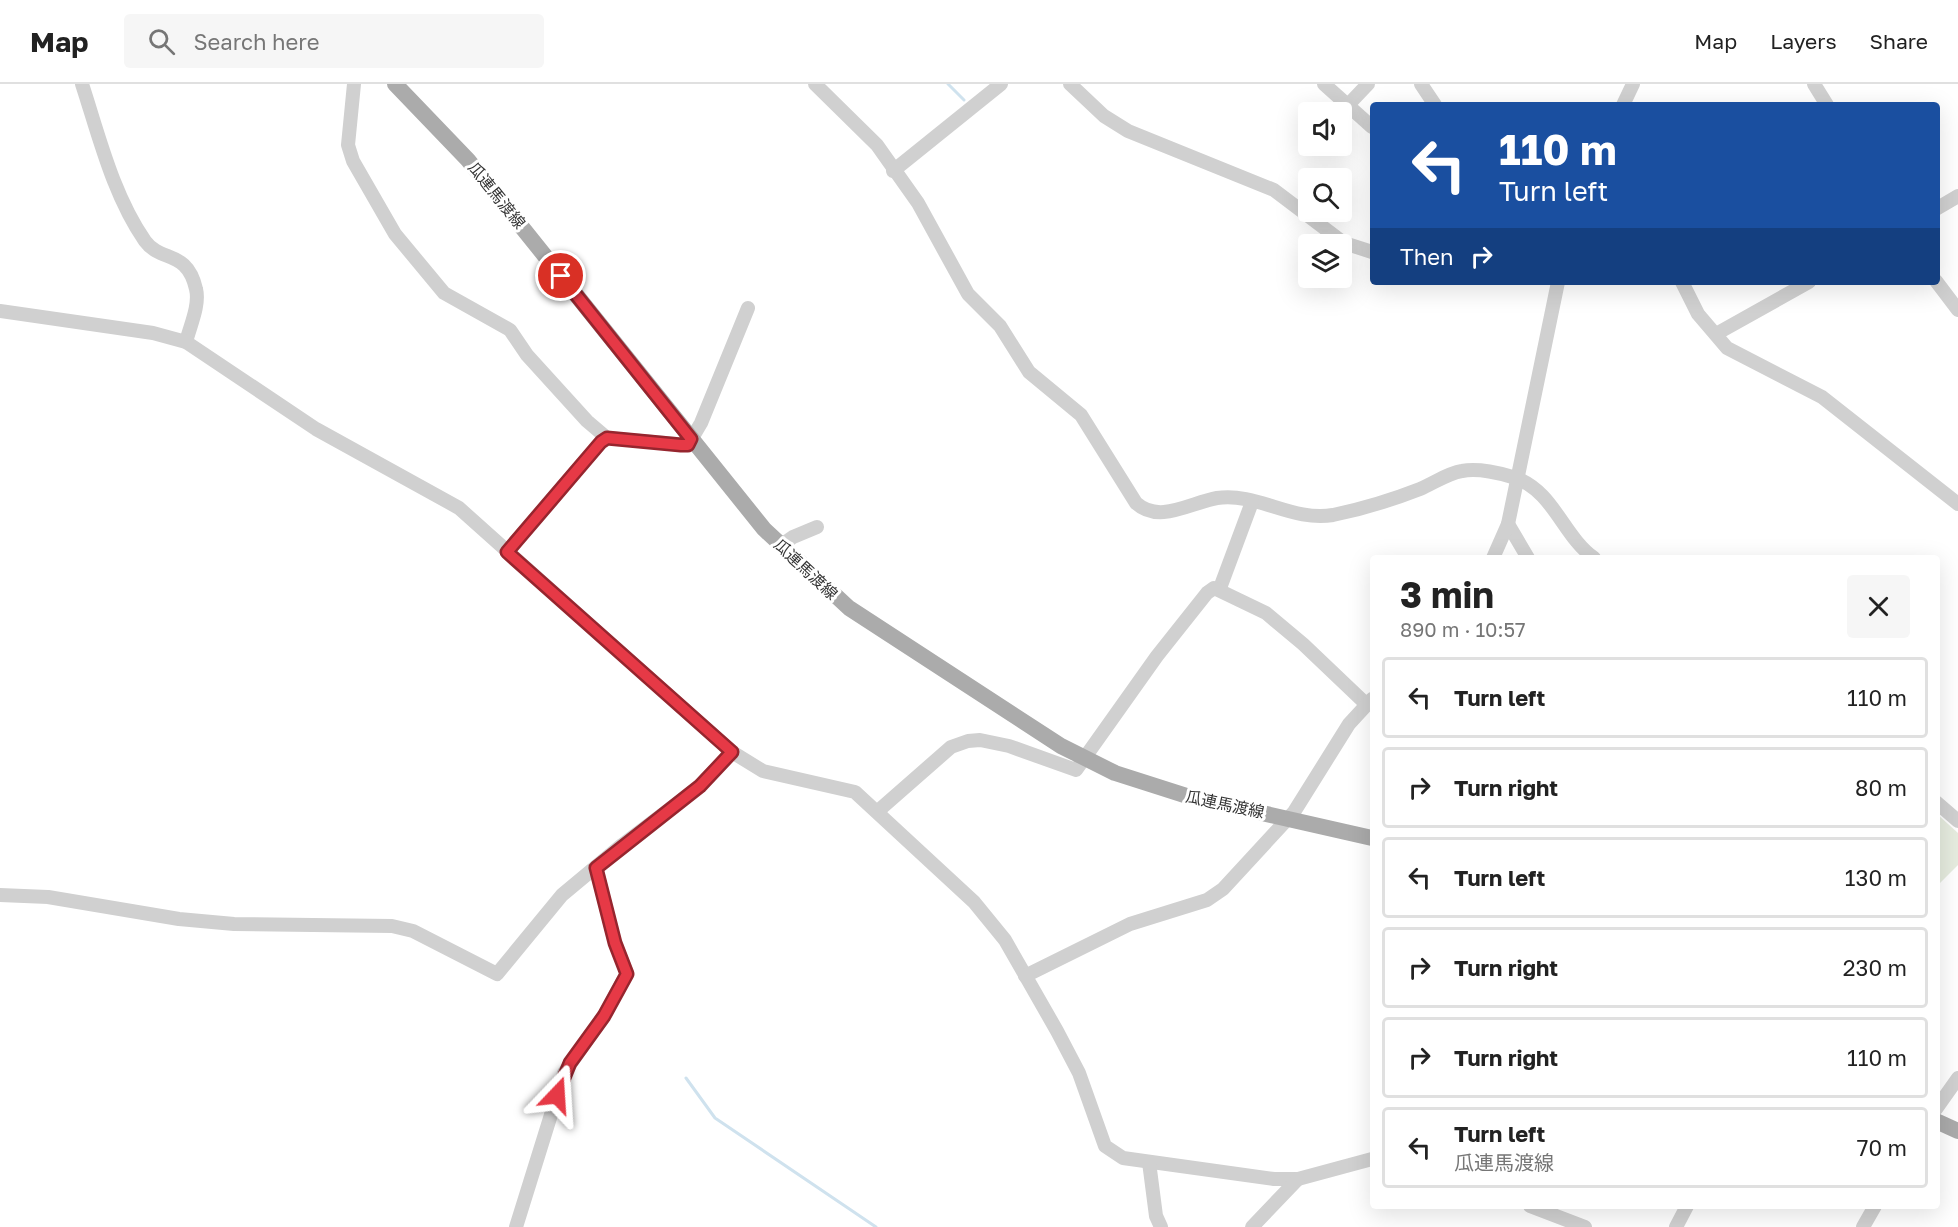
<!DOCTYPE html>
<meta charset="utf-8">
<style>
:root{--surface:#fff;--page:#f6f6f6;--text:#222;--muted:#767676;--line:#e0e0e0}
body{margin:0;font-family:"Golos Text","Noto Sans JP",sans-serif;background:var(--page);color:var(--text);height:100vh;display:flex;flex-direction:column;font-size:22px;white-space:nowrap}
*{box-sizing:border-box;margin:0}
p{font-size:20px;color:var(--muted)}
.icon{flex:none;width:33px;height:33px;fill:none;stroke:currentColor;stroke-width:2;stroke-linecap:round;stroke-linejoin:round}
.map{position:relative;flex:1;overflow:hidden}
.drawer{position:absolute;left:1370px;top:471px;width:570px;height:654px;display:flex;flex-direction:column;background:var(--surface);border-radius:6px;box-shadow:0 6px 24px #0002}
.drawer>*{flex:none}
.banner{position:absolute;left:1370px;top:18px;width:570px;height:183px;border-radius:6px;box-shadow:0 6px 24px #0002;background:#1a4fa0;color:#fff;overflow:hidden}
.buttons{position:absolute;left:1298px;top:18px;display:grid;gap:12px}
.buttons a{display:grid;place-items:center;width:54px;height:54px;border-radius:6px;background:var(--surface);box-shadow:0 6px 24px #0002;font-size:30px}
.pin{position:absolute;display:grid;place-items:center;width:51px;height:51px;color:#fff;margin:-26px;border:3px solid #fff;border-radius:50%;box-shadow:0 2px 6px #0007}
.me{position:absolute;width:66px;margin:-33px;rotate:20deg;stroke-linejoin:round;filter:drop-shadow(0 0 4px #0008)}
.turn{display:flex;align-items:center;gap:21px;height:126px;padding:0 30px;font-size:27px}
.turn .icon{width:78px;height:78px;stroke-width:2.5}
.turn b{display:block;font-size:42px;line-height:51px}
.then{display:flex;align-items:center;height:57px;padding:0 30px;background:#0003;gap:12px;font-size:22px}
.round{display:grid;place-items:center;flex:none;width:63px;height:63px;border-radius:6px;background:var(--page)}
.overview{display:flex;align-items:center;justify-content:space-between;height:102px;padding:0 30px}
h1{font-size:36px;font-weight:700;line-height:45px}
ul{padding:0;list-style:none}
li{display:flex;align-items:center;gap:18px;height:81px;margin:0 12px 9px;padding:0 18px;border:3px solid var(--line);border-radius:6px}
li div{flex:1}
li b{display:block;font-size:22px}
li em{font-style:normal}
header{display:flex;align-items:center;gap:36px;box-sizing:border-box;height:84px;padding:0 30px;background:var(--surface);border-bottom:2px solid var(--line)}
header strong{font-size:28px}
nav{display:flex;gap:33px;margin-inline-start:auto;font-size:21px}
.search{width:420px;height:54px;background:var(--page);display:flex;align-items:center;gap:15px;box-sizing:border-box;padding:0 21px;border-radius:6px;color:var(--muted);font-size:22px}
.map>svg:first-child{display:block}
.green{fill:#e6ecdf}
.lines{fill:none;stroke-linecap:round;stroke-linejoin:round}
.stream{stroke:#cfe2ee;stroke-width:3}
.minor{stroke:#d0d0d0;stroke-width:14}
.major{stroke:#ababab;stroke-width:16}
.route-casing{stroke:#96252e;stroke-width:15}
.route{stroke:#e63946;stroke-width:10}
.labels{text-anchor:middle;dominant-baseline:central;stroke-width:6;stroke-linejoin:round;paint-order:stroke}
.street-label{font-size:16px;fill:#333;stroke:#fff}
</style>
<header>
<strong>Map</strong>
<div class="search"><svg class="icon" aria-label="search" viewBox="0 0 24 24"><circle cx="10" cy="10" r="6"/><path d="M15 15l6 6"/></svg>Search here</div>
<nav><a>Map</a><a>Layers</a><a>Share</a></nav>
</header>
<div class="map">
<svg width="1958" height="1143" viewBox="0 0 1958 1143">
<rect width="100%" height="100%" fill="#fff"/>
<path class="green" d="M1937,730L1958,749V781L1937,802Z"/>
<g class="lines">
<g class="stream">
<path d="M948,0L964,16"/>
<path d="M686,994L715,1034L876,1143"/>
</g>
<g class="minor">
<path d="M82,0C99,52 113,111 145,157C161,179 187,165 196,205C200,221 190,242 186,258"/>
<path d="M354,0L348,61L353,77L395,150L444,209L510,246L527,271L587,337L607,354L688,361L701,339L748,224"/>
<path d="M815,0L877,61L918,119L968,210L1000,242L1029,288L1081,331L1136,419C1159,440 1190,419 1217,414C1257,408 1292,438 1333,431C1362,425 1392,416 1420,405C1434,399 1448,389 1462,387C1478,384 1501,389 1516,394C1554,408 1563,452 1594,474"/>
<path d="M1070,0L1104,32L1128,47L1274,106L1344,159L1372,168"/>
<path d="M1324,0L1372,43"/>
<path d="M1421,0L1435,21"/>
<path d="M1814,0L1827,21"/>
<path d="M1348,21L1368,0"/>
<path d="M1623,21L1633,0"/>
<path d="M893,87L1001,0"/>
<path d="M1936,125L1958,112"/>
<path d="M1936,197L1958,226"/>
<path d="M1682,198L1698,230L1727,264L1822,313L1958,420"/>
<path d="M0,227L153,249L186,258L316,345L459,424L732,668L763,687L855,708L974,818L1005,856L1057,947L1079,989L1105,1062L1123,1074L1274,1095H1298L1372,1075"/>
<path d="M1716,250L1809,198"/>
<path d="M1508,440L1528,474"/>
<path d="M780,462L793,453L817,443"/>
<path d="M507,468L601,358L607,354"/>
<path d="M1493,474L1508,440L1558,198"/>
<path d="M1220,504L1252,418"/>
<path d="M1936,718L1958,737"/>
<path d="M878,727L951,663L968,657L980,656L1009,662L1076,686L1157,572L1207,509L1214,504L1266,529L1303,560L1366,620"/>
<path d="M0,811L48,813L179,835L234,840L392,842L413,847L497,890L562,811L622,761L700,702L732,668"/>
<path d="M1025,892L1130,840L1207,816L1223,805L1294,728L1349,640L1372,615"/>
<path d="M1936,1025L1958,994"/>
<path d="M1149,1078L1156,1132L1161,1143"/>
<path d="M1530,1122L1585,1143"/>
<path d="M516,1143L564,989L604,932L627,889L615,859L596,784"/>
<path d="M1252,1143L1298,1095"/>
<path d="M1676,1143L1687,1122"/>
<path d="M1863,1143L1875,1122"/>
</g>
<g class="major">
<path d="M395,0L468,76L764,445L849,524L1061,662L1115,689L1187,712L1372,754"/>
<path d="M1936,1037L1958,1047"/>
</g>
</g>
<g class="lines">
<g class="route-casing">
<path id="route" d="M557,1011L570,979L604,932L627,890L615,859L596,784L700,702L732,668L507,468L601,358L607,354L681,361H688L691,355L561,192"/>
</g>
<use href="#route" class="route"/>
</g>
<g class="labels">
<g class="street-label">
<text transform="translate(497 111) rotate(51)">瓜連馬渡線</text>
<text transform="translate(806 485) rotate(43)">瓜連馬渡線</text>
<text transform="translate(1225 720) rotate(12)">瓜連馬渡線</text>
</g>
</g>
</svg>
<div class="buttons">
<a><svg class="icon" aria-label="sound" viewBox="0 0 24 24"><path d="M4 9h4l5-4v14l-5-4H4zM17 9q2 3 0 6"/></svg></a>
<a><svg class="icon" aria-label="search" viewBox="0 0 24 24"><circle cx="10" cy="10" r="6"/><path d="M15 15l6 6"/></svg></a>
<a><svg class="icon" aria-label="layers" viewBox="0 0 24 24"><path d="M12 4l9 5-9 5-9-5zM3 14l9 5 9-5"/></svg></a>
</div>
<div class="pin" style="left:561px;top:192px;background:#d93025"><svg class="icon" aria-label="arrive" viewBox="0 0 24 24"><path d="M6 21V4h12l-3 4 3 4H6"/></svg></div>
<svg class="me" style="left:557px;top:1011px" viewBox="-20 -20 40 40"><path d="M0-17L14 15 0 8-14 15z" fill="#e63946" stroke="#fff" stroke-width="4"/></svg>
<div class="banner">
<div class="turn"><svg class="icon" aria-label="left" viewBox="0 0 24 24"><path d="M17 20v-9H6M10 6l-5 5 5 5"/></svg><div><b>110 m</b>Turn left</div></div>
<div class="then">Then<svg class="icon" aria-label="right" viewBox="0 0 24 24"><path d="M7 20v-9h11M14 6l5 5-5 5"/></svg></div>
</div>
<section class="drawer">
<div class="overview"><div><h1>3 min</h1><p>890 m · 10:57</p></div><a class="round"><svg class="icon" aria-label="close" viewBox="0 0 24 24"><path d="M6 6l12 12M18 6L6 18"/></svg></a></div>
<ul>
<li><svg class="icon" aria-label="left" viewBox="0 0 24 24"><path d="M17 20v-9H6M10 6l-5 5 5 5"/></svg><div><b>Turn left</b></div><em>110 m</em></li>
<li><svg class="icon" aria-label="right" viewBox="0 0 24 24"><path d="M7 20v-9h11M14 6l5 5-5 5"/></svg><div><b>Turn right</b></div><em>80 m</em></li>
<li><svg class="icon" aria-label="left" viewBox="0 0 24 24"><path d="M17 20v-9H6M10 6l-5 5 5 5"/></svg><div><b>Turn left</b></div><em>130 m</em></li>
<li><svg class="icon" aria-label="right" viewBox="0 0 24 24"><path d="M7 20v-9h11M14 6l5 5-5 5"/></svg><div><b>Turn right</b></div><em>230 m</em></li>
<li><svg class="icon" aria-label="right" viewBox="0 0 24 24"><path d="M7 20v-9h11M14 6l5 5-5 5"/></svg><div><b>Turn right</b></div><em>110 m</em></li>
<li><svg class="icon" aria-label="left" viewBox="0 0 24 24"><path d="M17 20v-9H6M10 6l-5 5 5 5"/></svg><div><b>Turn left</b><p>瓜連馬渡線</p></div><em>70 m</em></li>
</ul>
</section>
</div>
